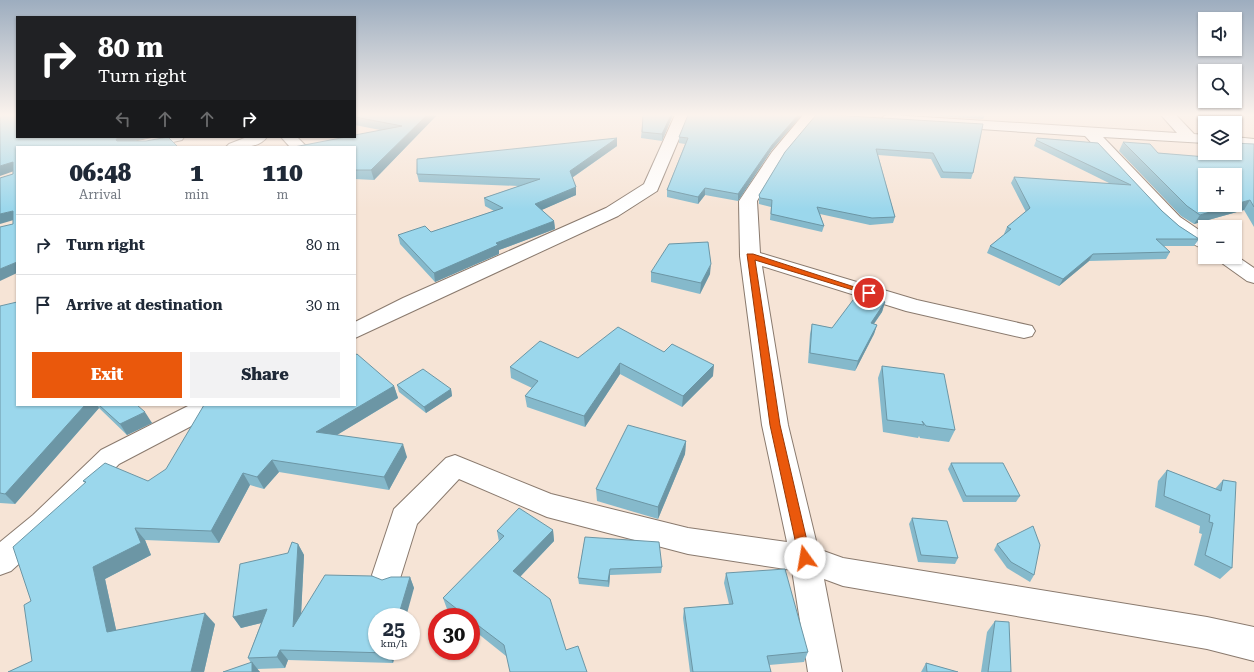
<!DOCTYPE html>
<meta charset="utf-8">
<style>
:root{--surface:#fff;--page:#f2f2f3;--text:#1f2937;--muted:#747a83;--line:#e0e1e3;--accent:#ea580c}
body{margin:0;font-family:"Roboto Serif",serif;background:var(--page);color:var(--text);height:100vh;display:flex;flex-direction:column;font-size:15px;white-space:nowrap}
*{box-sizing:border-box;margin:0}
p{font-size:13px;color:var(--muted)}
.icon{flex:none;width:22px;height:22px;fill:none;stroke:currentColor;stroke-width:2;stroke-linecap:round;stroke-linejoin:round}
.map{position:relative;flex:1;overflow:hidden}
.panel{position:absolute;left:16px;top:146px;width:340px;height:260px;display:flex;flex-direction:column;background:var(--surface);border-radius:0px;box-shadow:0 1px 3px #0004}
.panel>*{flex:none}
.guide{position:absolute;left:16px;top:16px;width:340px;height:122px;border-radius:0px;box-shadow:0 1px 3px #0004;background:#202124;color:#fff;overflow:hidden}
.controls{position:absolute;left:1198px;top:12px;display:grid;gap:8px}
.controls a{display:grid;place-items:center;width:44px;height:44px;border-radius:0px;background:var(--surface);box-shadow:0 1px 3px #0004;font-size:20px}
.speed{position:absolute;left:368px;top:608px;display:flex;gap:8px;font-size:20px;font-weight:700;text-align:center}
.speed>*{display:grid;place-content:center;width:52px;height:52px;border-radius:50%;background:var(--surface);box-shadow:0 1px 3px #0004;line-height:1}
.speed small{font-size:10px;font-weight:400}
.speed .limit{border:6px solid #d22;background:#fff;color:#111}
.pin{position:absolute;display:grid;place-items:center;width:34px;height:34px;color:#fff;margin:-17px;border:2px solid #fff;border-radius:50%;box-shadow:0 1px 4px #0007}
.me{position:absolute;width:44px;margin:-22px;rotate:347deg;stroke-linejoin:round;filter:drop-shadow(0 0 3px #0008)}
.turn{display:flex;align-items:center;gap:14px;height:84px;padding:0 16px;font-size:18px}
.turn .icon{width:52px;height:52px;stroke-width:2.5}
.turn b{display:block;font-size:28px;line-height:34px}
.lanes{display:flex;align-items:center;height:38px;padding:0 16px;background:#0003;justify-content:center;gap:20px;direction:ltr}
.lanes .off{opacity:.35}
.eta{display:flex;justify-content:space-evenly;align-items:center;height:68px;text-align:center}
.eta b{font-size:24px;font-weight:800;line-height:28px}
.action{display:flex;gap:8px;margin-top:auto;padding:8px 16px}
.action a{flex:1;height:46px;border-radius:0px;background:var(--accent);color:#fff;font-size:16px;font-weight:800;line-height:46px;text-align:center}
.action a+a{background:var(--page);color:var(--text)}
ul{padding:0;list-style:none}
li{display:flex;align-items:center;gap:12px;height:60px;padding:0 16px;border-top:1px solid var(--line)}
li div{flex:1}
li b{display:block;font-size:15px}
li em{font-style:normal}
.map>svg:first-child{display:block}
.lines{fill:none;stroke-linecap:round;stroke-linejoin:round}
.minor-casing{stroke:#8a7a6e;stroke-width:2}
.minor{fill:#fff;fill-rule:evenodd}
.wall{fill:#85b9cb}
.shaded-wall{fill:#6c96a5}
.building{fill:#9bd7ec;stroke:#6c96a5}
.route{fill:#ea580c;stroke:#983908}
</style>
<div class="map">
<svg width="1254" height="672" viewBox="0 0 1254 672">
<rect width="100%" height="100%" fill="#f6e4d6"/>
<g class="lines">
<g class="minor-casing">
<g id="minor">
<path d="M675,115H689L657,191L618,216L355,338V322L403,298L606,208L644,184Z"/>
<path d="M803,115H817L783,157L757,201L760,253L917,300L1032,326L1035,331L1032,336L1024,338L906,311L762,266L788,425L818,549L843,558L1207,617L1254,627V661L1207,649L843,586L824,579L842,672H808L792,570L688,554L547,517L459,479L417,524L398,585L387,589L376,585L372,575L394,509L446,458L455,455L551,494L688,528L787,542L762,425L740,256L739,201L772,152Z"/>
<path d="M891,115L1177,133L1161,115H1176L1194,134L1205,135V143L1103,137L1180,217L1205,234V249C1173,241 1110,162 1085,136L889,123L884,122L882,119L884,116Z"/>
<path d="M156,137H184L182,140L150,147H121L124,144Z"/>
<path d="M247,137H267C259,149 239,147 226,147L229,144Z"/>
<path d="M281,137H297L307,147H290Z"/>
<path d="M1235,137L1254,139V147L1235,145Z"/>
<path d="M1235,255L1254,268V283L1247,281L1219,261L1216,257H1235Z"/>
<path d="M190,405H223L220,411L119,464L53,533L11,571L0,575V542L33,515L101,450Z"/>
</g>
</g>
<use href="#minor" class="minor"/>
</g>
<g class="wall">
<path d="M355,115H437L374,180L355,179V147L380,130L355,125Z"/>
<path d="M643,115H673L662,141L641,138Z"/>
<path d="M919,115H985L983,119Z"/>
<path d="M983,124L973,173L971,179L941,178L931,159L878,155L895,217L893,223L870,225L820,214L824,226L822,232L770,220L771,207L759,204V195L785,152Z"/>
<path d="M679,137L771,151L738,201L705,195L698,204L667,197V190L685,144L679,143Z"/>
<path d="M617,138V146L572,178L576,187V195L541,210L554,221L555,229L499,250V254L435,282L400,244L398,235L431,232L494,211L485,206L484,198L519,186L419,182L417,174Z"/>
<path d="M1037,138L1098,143L1162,211L1179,226L1199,239L1194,246H1164L1170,252L1166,259L1089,261L1059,286L987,253L990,246L1005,234H1004L1007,227L1026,212L1011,183L1014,177L1111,184L1034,146Z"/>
<path d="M1123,142L1158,153L1216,158L1211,153H1235L1254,144V227L1244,210L1194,224L1181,216L1119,151Z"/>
<path d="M651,272L710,274L700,294L651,282Z"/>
<path d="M885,302L882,312L874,324L877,325L874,334L855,371L808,363L810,334L812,324L832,328Z"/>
<path d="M0,306L17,405H137L152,423L127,435L99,408L15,504L0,503Z"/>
<path d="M664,352L713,376L682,407L620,374L585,427L527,407L525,396L532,388L511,378L510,367L578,358Z"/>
<path d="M882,366L955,430L949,442L920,438L919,436L918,438L883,432L878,378Z"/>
<path d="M397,385L451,389L452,396L426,413L399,392Z"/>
<path d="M394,386L398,398L337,435L407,457L389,490L279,472L264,489L250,485L219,543L145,540L151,555L105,579L116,630L215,624L204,672H8L32,661L85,483L83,481H148L355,405Z"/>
<path d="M686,441L685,454L658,519L597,501L596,489Z"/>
<path d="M951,463L1020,496L1016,502H963L948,469Z"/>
<path d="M1167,470L1215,489L1223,480L1232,568L1220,579L1194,565L1202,534L1199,533L1200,526L1155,507L1158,481Z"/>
<path d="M912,518L958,558L955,564L918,562L909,524Z"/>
<path d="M553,530L554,541L520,577L566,650L587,672L506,656L471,628V617H457L447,609L443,598L499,542L497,531Z"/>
<path d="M585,537L662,567L661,573L610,575L609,587L579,584L578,578Z"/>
<path d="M298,544L304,555L301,614L382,580L410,577L414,588L377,651H396L393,663L288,660L285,668L257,669L260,672H223L251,663L248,658L261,623L241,628L233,617L288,553Z"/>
<path d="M997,544L1034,575L1030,582L1007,568L994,550Z"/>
<path d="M726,573L808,652L804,662L769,665L771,672H690L683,618L684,608L729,604L724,583Z"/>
<path d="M995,621L1011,672H981L987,632Z"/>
<path d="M926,663L958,672H921Z"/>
</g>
<g class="shaded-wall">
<path d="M427,115H437L374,180L371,170Z"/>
<path d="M671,115H673L662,141V134Z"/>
<path d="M798,115H802L771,151L738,201V194L772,145Z"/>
<path d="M118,137H154L124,143L120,147L116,140Z"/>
<path d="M617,138V146L570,179V171Z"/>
<path d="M13,162L17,170L0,176V166Z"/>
<path d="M576,187V195L535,213V204Z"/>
<path d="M705,188V195L698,204V197Z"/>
<path d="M1250,200L1244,210L1194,224L1200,215L1233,205H1235V204Z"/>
<path d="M13,211L17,219L0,224V214Z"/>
<path d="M554,221L555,229L499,250V254L435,282L434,273L496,243Z"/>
<path d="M1093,254L1089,261L1059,286L1063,279Z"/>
<path d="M17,262V273L0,281V269Z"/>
<path d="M711,264L710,274L700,294L701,283Z"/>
<path d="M885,302L882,312L868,332L871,323Z"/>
<path d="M877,325L874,334L855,371L858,361Z"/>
<path d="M620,363V374L585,427L584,416Z"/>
<path d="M714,365L713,376L682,407L683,396Z"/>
<path d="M394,386L398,398L322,444L316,432Z"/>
<path d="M451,389L452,396L426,413L424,407Z"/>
<path d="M85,405H97L99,408L15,504L5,494Z"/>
<path d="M145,412L152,423L127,435L120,424Z"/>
<path d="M686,441L685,454L658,519V507Z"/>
<path d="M403,444L407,457L389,490L384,477Z"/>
<path d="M272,460L279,472L264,489L257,477Z"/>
<path d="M243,473L250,485L219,543L211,531Z"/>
<path d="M135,528L145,540L151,555L105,579L119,643L107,632L93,567Z"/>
<path d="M553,530L554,541L515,582L513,571Z"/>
<path d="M298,544L304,555L300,637L293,627Z"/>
<path d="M610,569V575L609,587L608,581Z"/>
<path d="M410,577L414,588L406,617H398Z"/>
<path d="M267,609L274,620L241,628L233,617Z"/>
<path d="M205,613L215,624L204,672H191Z"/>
<path d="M280,650L288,660L285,668L277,657Z"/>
<path d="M388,651H396L393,663L388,653Z"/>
<path d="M252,662L260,672H252Z"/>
</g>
<g class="building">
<path d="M0,115H17V137H118L116,140L117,141H146L168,137L178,147H17V262L0,269V227L13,224V211L0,214V178L13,174V162L0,166Z"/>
<path d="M355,115H427L371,170H355V147H294L346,137H355V135L402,126L355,117Z"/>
<path d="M643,115H671L662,134L642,132Z"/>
<path d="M688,115H798L772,145L738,194L705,188L698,197L667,190L688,138L679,137Z"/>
<path d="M816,115H832L983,124L973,173L943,172L933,153L876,149L895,217L872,218L817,207L824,226L771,214L772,200L760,198L759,195L785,152Z"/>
<path d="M617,138L570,171L576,187L535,204L554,221L496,243L498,245L434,273L398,235L425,226L431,232L503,208L484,198L540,179L417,174V159Z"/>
<path d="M1037,138L1098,143L1162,211L1179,226L1199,239H1156L1170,252L1093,254L1063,279L990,246L1011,229L1007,227L1030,208L1014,177L1131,185L1036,140Z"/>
<path d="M1123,142L1150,144L1158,153L1231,159L1225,153H1235V143L1254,144V207L1250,200L1235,204V175H1205V205H1233L1200,215L1187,206Z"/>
<path d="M708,242L711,264L701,283L651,272L669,244Z"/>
<path d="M859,292L885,302L871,323L877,325L858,361L810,353L812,324L832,328Z"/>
<path d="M17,302V405H85L5,494L0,493V306Z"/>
<path d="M618,327L664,352L672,344L714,365L683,396L620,363L584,416L525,396L538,381L510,367L540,341L578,358Z"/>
<path d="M357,354L394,386L316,432L403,444L384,477L272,460L257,477L243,473L211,531L135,528L141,543L93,567L107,632L205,613L191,672H8L32,661L24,605L31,601L13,547L86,482L83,481L105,463L148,481L166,469L204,405H355V355Z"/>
<path d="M882,366L944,374L955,430L926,426L922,421L924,425L887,420Z"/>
<path d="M423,369L451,389L424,407L397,385Z"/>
<path d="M99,405H137L145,412L120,424Z"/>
<path d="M628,425L686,441L658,507L596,489Z"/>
<path d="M951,463H1003L1020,496H966Z"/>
<path d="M1167,470L1221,491L1223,480L1236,482L1232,568L1205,555L1213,523L1209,522L1210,515L1164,496Z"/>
<path d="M519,508L553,530L513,571L550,599L566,650L578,646L587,672H510L504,645L471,620V617H467L443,598L504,536L497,531Z"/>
<path d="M912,518L947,521L958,558L921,555Z"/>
<path d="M1033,526L1040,545L1034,575L1011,562L997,544Z"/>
<path d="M585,537L659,542L662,567L610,569L608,581L578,578Z"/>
<path d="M292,542L298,544L293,627L325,575L372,576L382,580L391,577H410L398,617H377V651H388V653L280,650L277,657L248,658L267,609L233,617L240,564L288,553Z"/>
<path d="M785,569L808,652L767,656L771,672H693L684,608L733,604L726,573Z"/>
<path d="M995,621L1009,622L1011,672H988Z"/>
<path d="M252,662V672H223Z"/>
<path d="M926,663L958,672H927Z"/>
</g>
<linearGradient id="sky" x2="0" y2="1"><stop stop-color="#9dadbf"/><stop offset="0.55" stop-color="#fbf3ed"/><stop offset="1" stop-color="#fbf3ed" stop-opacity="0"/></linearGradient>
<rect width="1254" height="209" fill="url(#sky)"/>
<path class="route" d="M747,254H753L873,293L869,295L866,294L755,260L780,425L811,558L809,562L805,564L800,562L799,558L770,425Z"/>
</svg>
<div class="controls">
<a><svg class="icon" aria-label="sound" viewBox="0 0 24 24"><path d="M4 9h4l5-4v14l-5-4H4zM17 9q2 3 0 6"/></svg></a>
<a><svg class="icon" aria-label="search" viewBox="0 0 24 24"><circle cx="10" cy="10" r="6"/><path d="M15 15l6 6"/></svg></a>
<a><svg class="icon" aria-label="layers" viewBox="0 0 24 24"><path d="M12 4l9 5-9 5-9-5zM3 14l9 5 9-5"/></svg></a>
<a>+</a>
<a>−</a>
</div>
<div class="speed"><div>25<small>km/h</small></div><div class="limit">30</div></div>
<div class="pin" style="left:869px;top:293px;background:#d93025"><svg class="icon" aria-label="arrive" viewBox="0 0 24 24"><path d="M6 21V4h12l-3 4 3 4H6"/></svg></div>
<svg class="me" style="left:805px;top:558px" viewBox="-20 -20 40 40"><circle r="19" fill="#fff"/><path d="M0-13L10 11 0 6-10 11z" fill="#ea580c"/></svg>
<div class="guide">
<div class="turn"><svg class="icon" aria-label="right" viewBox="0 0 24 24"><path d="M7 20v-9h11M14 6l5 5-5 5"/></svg><div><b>80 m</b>Turn right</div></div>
<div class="lanes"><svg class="icon off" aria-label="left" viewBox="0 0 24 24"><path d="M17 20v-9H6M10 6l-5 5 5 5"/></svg><svg class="icon off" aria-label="ahead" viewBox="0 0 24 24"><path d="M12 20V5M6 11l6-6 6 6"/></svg><svg class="icon off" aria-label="ahead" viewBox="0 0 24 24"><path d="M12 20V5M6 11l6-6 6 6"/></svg><svg class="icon" aria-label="right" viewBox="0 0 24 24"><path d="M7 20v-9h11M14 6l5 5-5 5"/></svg></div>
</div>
<section class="panel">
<div class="eta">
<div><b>06:48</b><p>Arrival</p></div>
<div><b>1</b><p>min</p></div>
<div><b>110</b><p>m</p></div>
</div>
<ul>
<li><svg class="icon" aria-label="right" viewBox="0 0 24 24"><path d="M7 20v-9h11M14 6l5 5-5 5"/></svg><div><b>Turn right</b></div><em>80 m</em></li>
<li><svg class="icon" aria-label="arrive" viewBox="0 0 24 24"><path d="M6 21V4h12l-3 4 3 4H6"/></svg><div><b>Arrive at destination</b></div><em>30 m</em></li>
</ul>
<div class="action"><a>Exit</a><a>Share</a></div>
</section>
</div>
